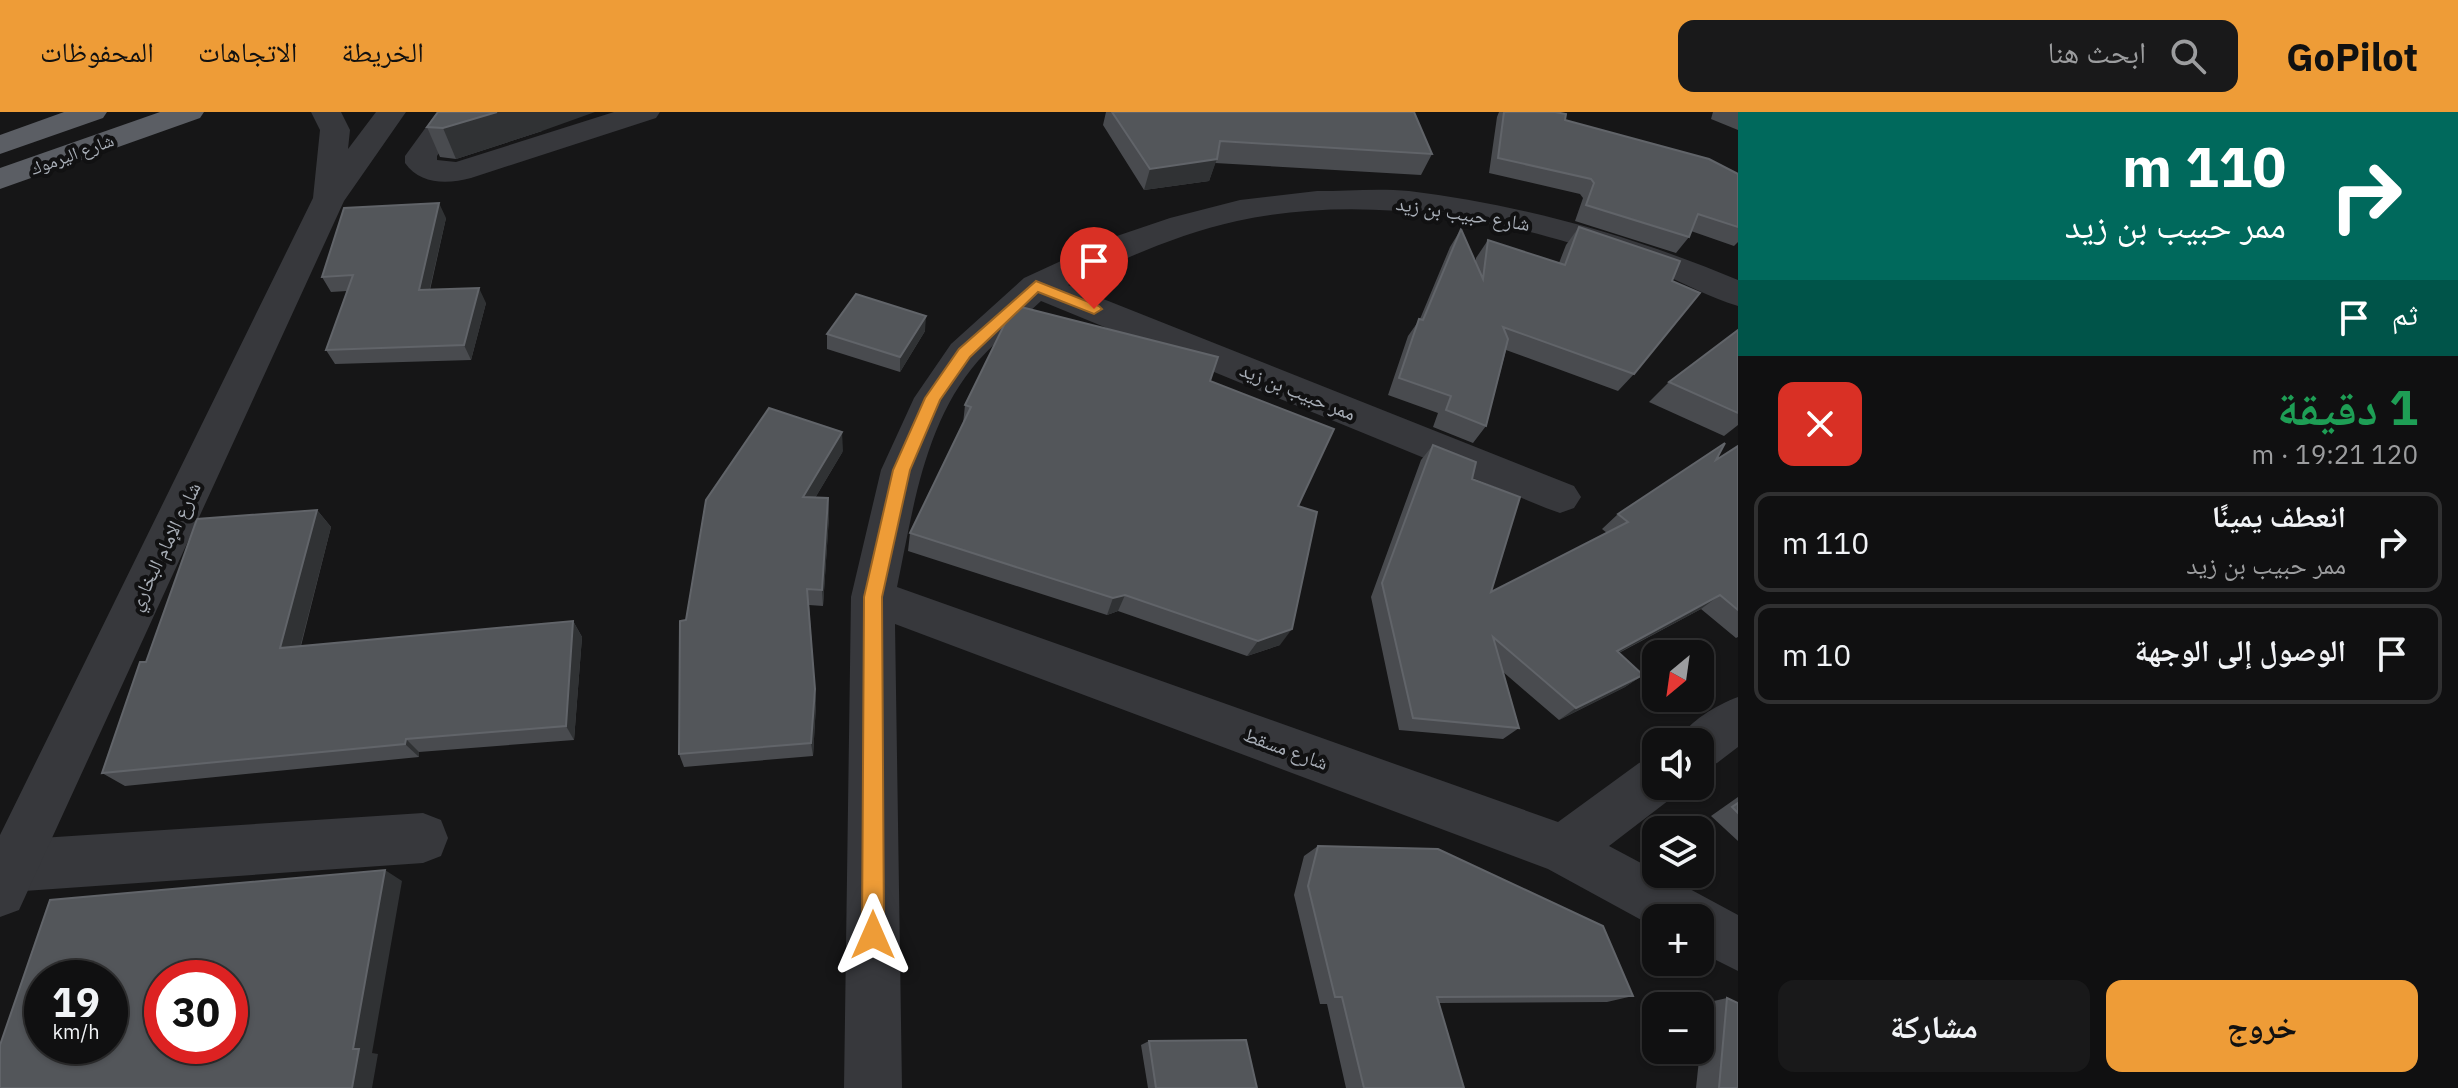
<!DOCTYPE html>
<html lang="ar">
<meta charset="utf-8">
<style>
:root{--surface:#101011;--page:#19191a;--text:#f1f3f6;--muted:#9c9d9f;--line:#303031;--accent:#ee9c37}
body{margin:0;font-family:"IBM Plex Sans","Noto Naskh Arabic",sans-serif;background:var(--page);color:var(--text);direction:rtl;height:100vh;display:flex;flex-direction:column;font-size:30px;white-space:nowrap}
*{box-sizing:border-box;margin:0}
p{font-size:26px;color:var(--muted)}
.icon{flex:none;width:44px;height:44px;fill:none;stroke:currentColor;stroke-width:2;stroke-linecap:round;stroke-linejoin:round}
.map{position:relative;flex:1;overflow:hidden;direction:ltr}
.drawer{display:flex;flex-direction:column;background:var(--surface);width:720px}
.drawer>*{flex:none}
.guide{background:#00695c;color:#fff;overflow:hidden}
.needle{width:52px;rotate:209deg}
.buttons{position:absolute;left:1642px;top:528px;display:grid;gap:16px}
.buttons a{display:grid;place-items:center;width:72px;height:72px;border-radius:16px;background:var(--surface);box-shadow:0 2px 6px #0004,0 0 0 2px var(--line);font-size:40px}
.speed{position:absolute;left:24px;top:848px;display:flex;gap:16px;font-size:40px;font-weight:700;text-align:center}
.speed>*{display:grid;place-content:center;width:104px;height:104px;border-radius:50%;background:var(--surface);box-shadow:0 2px 6px #0004,0 0 0 2px var(--line);line-height:1}
.speed small{font-size:20px;font-weight:400}
.speed .limit{border:12px solid #d22;background:#fff;color:#111}
.pin{position:absolute;display:grid;place-items:center;width:68px;height:68px;color:#fff;margin:-82px -34px;border-radius:50% 50% 50% 0;rotate:-45deg;box-shadow:0 0 8px #0007}
.pin .icon{rotate:45deg}
.me{position:absolute;width:88px;margin:-44px;rotate:0deg;stroke-linejoin:round;filter:drop-shadow(0 0 6px #0008)}
.turn{display:flex;align-items:center;gap:28px;height:168px;padding:0 40px;font-size:36px}
.turn .icon{width:104px;height:104px;stroke-width:2.5}
.turn b{display:block;font-size:56px;line-height:68px}
.then{display:flex;align-items:center;height:76px;padding:0 40px;background:#0003;gap:16px;font-size:30px}
.round{display:grid;place-items:center;flex:none;width:84px;height:84px;border-radius:16px;background:var(--page)}
.summary{display:flex;align-items:center;justify-content:space-between;height:136px;padding:0 40px}
h1{font-size:48px;font-weight:800;line-height:60px;color:#1e9e55}
.action{display:flex;gap:16px;margin-top:auto;padding:16px 40px}
.action a{flex:1;height:92px;border-radius:16px;background:var(--accent);color:#111;font-size:32px;font-weight:800;line-height:92px;text-align:center}
.action a+a{background:var(--page);color:var(--text)}
ul{padding:0;list-style:none}
li{display:flex;align-items:center;gap:24px;height:100px;margin:0 16px 12px;padding:0 24px;border:4px solid var(--line);border-radius:16px}
li div{flex:1}
li b{display:block;font-size:30px}
li em{font-style:normal}
header{display:flex;align-items:center;gap:48px;box-sizing:border-box;height:112px;padding:0 40px;background:var(--accent);color:#111}
header strong{font-size:38px}
nav{display:flex;gap:44px;margin-inline-start:auto;font-size:28px}
.search{width:560px;height:72px;background:var(--page);display:flex;align-items:center;gap:20px;box-sizing:border-box;padding:0 28px;border-radius:16px;color:var(--muted);font-size:30px}
main{display:flex;flex:1;min-height:0}
.map>svg:first-child{display:block}
.lines{fill:none;stroke-linecap:round;stroke-linejoin:round}
.minor{fill:#37383c;fill-rule:evenodd}
.tertiary{fill:#37383c;fill-rule:evenodd}
.trunk{fill:#5b5e64;fill-rule:evenodd}
.wall{fill:#494b4f}
.shaded-wall{fill:#303234}
.building{fill:#53565a;stroke:#616469;stroke-width:2;fill-rule:evenodd}
.route{fill:#ee9c37;stroke:#9b6524;stroke-width:2}
.labels{text-anchor:middle;dominant-baseline:central;stroke-width:8;stroke-linejoin:round;paint-order:stroke}
.far-street-label{font-size:18px;fill:#a8aeb7;stroke:#111112}
.street-label{font-size:20px;fill:#a8aeb7;stroke:#111112}
</style>
<header>
<strong>GoPilot</strong>
<div class="search"><svg class="icon" aria-label="search" viewBox="0 0 24 24"><circle cx="10" cy="10" r="6"/><path d="M15 15l6 6"/></svg>ابحث هنا</div>
<nav><a>الخريطة</a><a>الاتجاهات</a><a>المحفوظات</a></nav>
</header>
<main>
<section class="drawer">
<div class="guide">
<div class="turn"><svg class="icon" aria-label="right" viewBox="0 0 24 24"><path d="M7 20v-9h11M14 6l5 5-5 5"/></svg><div><b>110 m</b>ممر حبيب بن زيد</div></div>
<div class="then">ثم<svg class="icon" aria-label="arrive" viewBox="0 0 24 24"><path d="M6 21V4h12l-3 4 3 4H6"/></svg></div>
</div>
<div class="summary"><div><h1>1 دقيقة</h1><p>120 m · 19:21</p></div><a class="round" style="background:#d93025;color:#fff"><svg class="icon" aria-label="close" viewBox="0 0 24 24"><path d="M6 6l12 12M18 6L6 18"/></svg></a></div>
<ul>
<li><svg class="icon" aria-label="right" viewBox="0 0 24 24"><path d="M7 20v-9h11M14 6l5 5-5 5"/></svg><div><b>انعطف يمينًا</b><p>ممر حبيب بن زيد</p></div><em>110 m</em></li>
<li><svg class="icon" aria-label="arrive" viewBox="0 0 24 24"><path d="M6 21V4h12l-3 4 3 4H6"/></svg><div><b>الوصول إلى الوجهة</b></div><em>10 m</em></li>
</ul>
<div class="action"><a>خروج</a><a>مشاركة</a></div>
</section>
<div class="map">
<svg width="1738" height="976" viewBox="0 0 1738 976">
<rect width="100%" height="100%" fill="#161617"/>
<g class="lines">
<g class="minor">
<path d="M437,0H467L437,44V48L456,50L614,0H660L656,6L471,66C448,72 420,73 405,51V44Z"/>
<path d="M1317,79C1347,79 1379,76 1409,79C1523,93 1633,124 1738,168V194C1711,186 1686,172 1660,161C1632,150 1602,141 1573,132C1469,100 1345,85 1237,109C1178,122 1123,147 1068,173L1574,374L1581,385L1574,396L1560,401L1546,396L1041,189C1020,209 997,228 978,249C924,311 913,398 897,475L1558,710L1639,651L1656,645V674H1678L1673,685L1609,734L1656,759V762H1662L1738,803V859L1700,840V806H1656V816L1548,757L895,512L902,976H844L851,485L881,358L914,286L951,232L1024,166L1111,126L1170,106L1240,88Z"/>
<path d="M1738,585V635L1717,651L1700,657V630H1678C1688,609 1717,593 1738,585Z"/>
<path d="M423,701L441,708L448,726L441,744L423,751L10,780L0,776V732L10,728Z"/>
</g>
<path class="tertiary" d="M311,0H341L350,18L348,37L376,0H406L344,89L19,798L0,805V723L313,86L320,18Z"/>
<g class="trunk">
<path d="M64,0H107L103,6L0,42V23Z"/>
<path d="M160,0H204L200,6L0,77V56Z"/>
</g>
</g>
<g class="wall">
<path d="M1106,0H1414L1432,42L1421,63L1215,51L1209,69L1144,78L1103,13Z"/>
<path d="M1499,0H1555L1565,8L1738,62V130L1734,134L1691,119L1689,125L1676,141L1575,109L1583,86L1580,82L1489,61L1497,5Z"/>
<path d="M1713,0H1738V18L1711,7Z"/>
<path d="M427,15L542,19L456,47L440,45Z"/>
<path d="M446,106L430,178L486,191L471,248L335,252L326,238L347,179L331,180L322,165Z"/>
<path d="M1579,115L1634,262L1618,279L1506,238L1486,314L1473,331L1433,315L1438,301L1388,283L1408,224L1420,207L1450,135L1461,117L1476,150V146L1488,128L1559,151L1566,133Z"/>
<path d="M1738,218V313L1724,324L1649,290L1669,270Z"/>
<path d="M925,219L900,260L827,237V222Z"/>
<path d="M1210,269L1298,394L1280,533L1247,544L1118,499L1107,503L908,439L910,421L963,312L965,293Z"/>
<path d="M1433,333L1472,367L1491,480L1607,421L1602,417L1618,402L1716,348L1738,334V525L1736,526L1701,497L1619,541L1643,563L1625,575L1559,608L1502,559L1519,616L1503,627L1399,618L1371,485L1421,348Z"/>
<path d="M843,339L815,386H828L829,404L823,494L809,493L816,592L813,644L684,655L679,642L686,508Z"/>
<path d="M317,398L331,415L301,534L573,509L582,525L574,628L419,640V645L125,674L102,661Z"/>
<path d="M1738,685V729L1711,704Z"/>
<path d="M1318,734L1633,884L1607,890L1439,891L1464,976H1346L1327,892H1320L1294,783L1304,744Z"/>
<path d="M1727,886L1738,976H1696L1705,891Z"/>
<path d="M1149,929L1257,976H1148L1141,933Z"/>
</g>
<g class="shaded-wall">
<path d="M497,0H595L542,19L456,47L443,16Z"/>
<path d="M1217,47L1209,69L1144,78L1150,57Z"/>
<path d="M439,91L446,106L426,193L419,178Z"/>
<path d="M479,176L486,191L471,248L464,233Z"/>
<path d="M926,204L925,219L900,260V245Z"/>
<path d="M842,320L843,339L805,403L803,385Z"/>
<path d="M828,386L829,404L823,494L822,478Z"/>
<path d="M317,398L331,415L296,551L280,536Z"/>
<path d="M807,477L816,592L813,644L811,631Z"/>
<path d="M1125,483L1118,499L1107,503L1113,486Z"/>
<path d="M1720,483L1701,497L1599,551L1617,539Z"/>
<path d="M573,509L582,525L574,628L566,614Z"/>
<path d="M1292,517L1280,533L1247,544L1258,529Z"/>
<path d="M1643,563L1625,575L1559,608L1576,596Z"/>
<path d="M406,627L419,640V645L405,632Z"/>
<path d="M385,758L402,769L372,941L378,942L372,976H352L353,937Z"/>
</g>
<g class="building">
<path d="M438,0H497L443,16L427,15Z"/>
<path d="M1112,0H1414L1432,42L1220,29L1217,47L1150,57Z"/>
<path d="M1504,0H1555L1566,2L1565,8L1709,47L1738,62V115L1698,102L1689,125L1586,93L1594,71L1591,67L1498,46Z"/>
<path d="M439,91L419,178L479,176L464,233L326,238L353,163L322,165L344,96Z"/>
<path d="M1579,115L1680,149L1672,169L1700,181L1634,262L1503,215L1508,227L1486,314L1446,298L1451,284L1399,266L1419,207L1423,208L1461,117L1483,167L1488,128L1565,153Z"/>
<path d="M856,182L926,204L900,245L827,222Z"/>
<path d="M1021,195L1218,245L1210,269L1334,317L1298,394L1317,400L1292,517L1258,529L1125,483L1113,486L910,421L971,295L965,293L1007,207Z"/>
<path d="M1738,218V301L1669,270Z"/>
<path d="M769,296L842,320L803,385L828,386L822,478L807,477L815,577L811,631L679,642L680,509L686,508L706,388Z"/>
<path d="M1725,331L1716,348L1738,334V498L1720,483L1617,539L1643,563L1576,596L1493,525L1519,616L1413,606L1382,471L1433,333L1476,350L1472,367L1520,385L1491,480L1628,410L1618,402Z"/>
<path d="M317,398L280,536L573,509L566,614L406,627L405,632L102,661L140,550H146L197,407Z"/>
<path d="M1738,691V701L1732,695Z"/>
<path d="M1318,734L1438,737L1603,814L1633,884L1437,885L1464,976H1364L1342,885H1335L1308,774Z"/>
<path d="M385,758L353,937H359L352,976H0V933L50,788ZM42,866H110V934H42ZM162,866H230V934H162Z"/>
<path d="M1727,886L1738,891V976H1719Z"/>
<path d="M1246,928L1257,976H1156L1149,929Z"/>
</g>
<path class="route" d="M1036,169L1099,194L1102,197L1094,202L1038,180L970,245L940,288L910,358L882,485L884,823L881,830L873,834L865,830L862,823L864,485L893,358L925,286L959,237Z"/>
<g class="labels">
<g class="far-street-label">
<text transform="translate(72 42) rotate(-20)">شارع اليرموك</text>
</g>
<g class="street-label">
<text transform="translate(1463 101) rotate(9)">شارع حبيب بن زيد</text>
<text transform="translate(1298 279) rotate(22)">ممر حبيب بن زيد</text>
<text transform="translate(164 434) rotate(-64)">شارع الإمام البخاري</text>
<text transform="translate(1286 636) rotate(20)">شارع مسقط</text>
</g>
</g>
</svg>
<div class="buttons">
<a><svg class="needle" viewBox="-14 -14 28 28"><path d="M0-13l5 13h-10z" fill="#e53935"/><path d="M0 13l5-13h-10z" fill="#9c9d9f"/></svg></a>
<a><svg class="icon" aria-label="sound" viewBox="0 0 24 24"><path d="M4 9h4l5-4v14l-5-4H4zM17 9q2 3 0 6"/></svg></a>
<a><svg class="icon" aria-label="layers" viewBox="0 0 24 24"><path d="M12 4l9 5-9 5-9-5zM3 14l9 5 9-5"/></svg></a>
<a>+</a>
<a>−</a>
</div>
<div class="speed"><div>19<small>km/h</small></div><div class="limit">30</div></div>
<div class="pin" style="left:1094px;top:197px;background:#d93025"><svg class="icon" aria-label="arrive" viewBox="0 0 24 24"><path d="M6 21V4h12l-3 4 3 4H6"/></svg></div>
<svg class="me" style="left:873px;top:823px" viewBox="-20 -20 40 40"><path d="M0-17L14 15 0 8-14 15z" fill="#ee9c37" stroke="#fff" stroke-width="4"/></svg>
</div>
</main>
